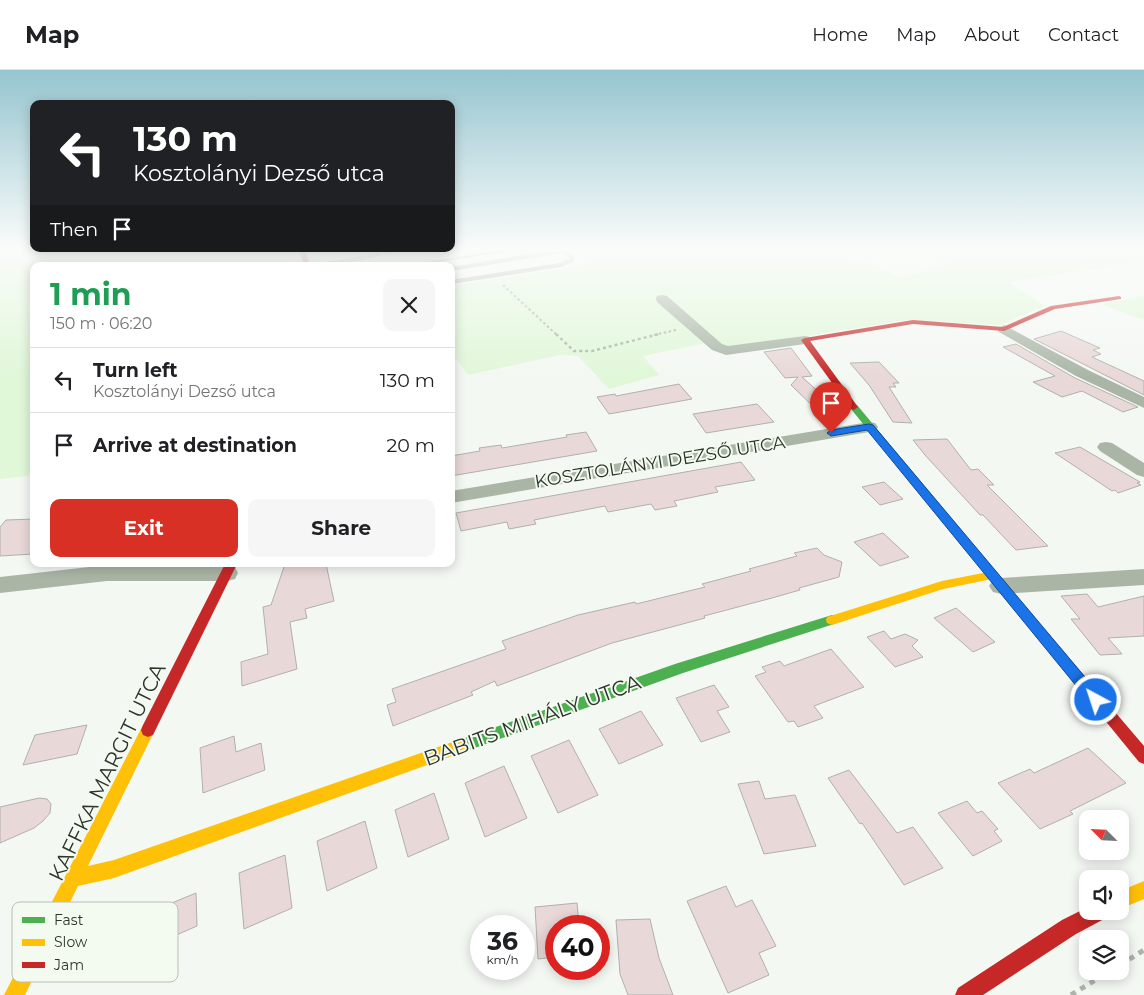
<!DOCTYPE html>
<meta charset="utf-8">
<style>
:root{--surface:#fff;--page:#f6f6f6;--text:#202124;--muted:#757577;--line:#e0e0e0;--accent:#d93025}
body{margin:0;font-family:Montserrat,sans-serif;background:var(--page);color:var(--text);height:100vh;display:flex;flex-direction:column;font-size:19px;white-space:nowrap}
*{box-sizing:border-box;margin:0}
p{font-size:16px;color:var(--muted)}
.icon{flex:none;width:28px;height:28px;fill:none;stroke:currentColor;stroke-width:2;stroke-linecap:round;stroke-linejoin:round}
.map{position:relative;flex:1;overflow:hidden}
.side{position:absolute;left:30px;top:192px;width:425px;height:305px;display:flex;flex-direction:column;background:var(--surface);border-radius:10px;box-shadow:0 2px 12px #0003}
.side>*{flex:none}
.guide{position:absolute;left:30px;top:30px;width:425px;height:152px;border-radius:10px;box-shadow:0 2px 12px #0003;background:#202124;color:#fff;overflow:hidden}
.needle{width:32px;rotate:294deg}
.fabs{position:absolute;left:1079px;top:740px;display:grid;gap:10px}
.fabs a{display:grid;place-items:center;width:50px;height:50px;border-radius:10px;background:var(--surface);box-shadow:0 2px 12px #0003;font-size:25px}
.speed{position:absolute;left:470px;top:845px;display:flex;gap:10px;font-size:25px;font-weight:700;text-align:center}
.speed>*{display:grid;place-content:center;width:65px;height:65px;border-radius:50%;background:var(--surface);box-shadow:0 2px 12px #0003;line-height:1}
.speed small{font-size:12px;font-weight:400}
.speed .limit{border:8px solid #d22;background:#fff;color:#111}
.pin{position:absolute;display:grid;place-items:center;width:42px;height:42px;color:#fff;margin:-51px -21px;border-radius:50% 50% 50% 0;rotate:-45deg;box-shadow:0 0 5px #0007}
.pin .icon{rotate:45deg}
.me{position:absolute;width:55px;margin:-28px;rotate:320deg;stroke-linejoin:round;filter:drop-shadow(0 0 4px #0008)}
.turn{display:flex;align-items:center;gap:18px;height:105px;padding:0 20px;font-size:22px}
.turn .icon{width:65px;height:65px;stroke-width:2.5}
.turn b{display:block;font-size:35px;line-height:42px}
.then{display:flex;align-items:center;height:48px;padding:0 20px;background:#0003;gap:10px;font-size:19px}
.round{display:grid;place-items:center;flex:none;width:52px;height:52px;border-radius:10px;background:var(--page)}
.head{display:flex;align-items:center;justify-content:space-between;height:85px;padding:0 20px}
h1{font-size:30px;font-weight:700;line-height:38px;color:#1e9e55}
.button{display:flex;gap:10px;margin-top:auto;padding:10px 20px}
.button a{flex:1;height:58px;border-radius:10px;background:var(--accent);color:#fff;font-size:20px;font-weight:700;line-height:58px;text-align:center}
.button a+a{background:var(--page);color:var(--text)}
ul{padding:0;list-style:none}
li{display:flex;align-items:center;gap:15px;height:65px;padding:0 20px;border-top:1px solid var(--line)}
li div{flex:1}
li b{display:block;font-size:19px}
li em{font-style:normal}
header{display:flex;align-items:center;gap:30px;box-sizing:border-box;height:70px;padding:0 25px;background:var(--surface);border-bottom:1px solid var(--line)}
header strong{font-size:24px}
nav{display:flex;gap:28px;margin-inline-start:auto;font-size:18px}
.map>svg:first-child{display:block}
.green{fill:#e0f7d8}
.building{fill:#e8d8d7;stroke:#b1b0ae}
.lines{fill:none;stroke-linecap:round;stroke-linejoin:round}
.path-far2{stroke:#adb5aa;stroke-width:2;stroke-dasharray:2.5 2.5;stroke-linecap:butt}
.path-far1{stroke:#adb5aa;stroke-width:2.5;stroke-dasharray:3 3;stroke-linecap:butt}
.path{stroke:#adb5aa;stroke-width:5;stroke-dasharray:5.5 5.5;stroke-linecap:butt}
.lane{fill:#aab5a6;fill-rule:evenodd}
.street{fill:#aab5a6;fill-rule:evenodd}
.fast{fill:#4caf50;fill-rule:evenodd}
.slow{fill:#ffc107;fill-rule:evenodd}
.jam{fill:#c62828;fill-rule:evenodd}
.route{fill:#1a73e8;stroke:#114b97}
.labels{text-anchor:middle;dominant-baseline:central;stroke-width:4;stroke-linejoin:round;paint-order:stroke}
.street-label{font-size:18px;fill:#2f332e;stroke:#f3fbf0}
.near-street-label{font-size:21px;fill:#2f332e;stroke:#f3fbf0}
.key{fill:#f3fbf0;stroke:#b8bfb6;stroke-width:1}
.key-label{font-size:14px;fill:#2f332e}
</style>
<header>
<strong>Map</strong>
<nav><a>Home</a><a>Map</a><a>About</a><a>Contact</a></nav>
</header>
<div class="map">
<svg width="1144" height="925" viewBox="0 0 1144 925">
<rect width="100%" height="100%" fill="#f4f8f3"/>
<g class="green">
<path d="M0,179H316L321,196H34V405L0,409Z"/>
<path d="M573,179H885L851,187L901,207L953,193L915,179H1144V192L1008,212L1044,236L1000,255L907,250L731,278L711,272L643,286L659,305L609,319L578,286L560,285L468,305L457,289L451,291V216L592,194Z"/>
<path d="M1144,226V250L1101,234Z"/>
</g>
<g class="building">
<path d="M1061,261L1100,278L1093,280L1101,284L1092,287L1144,311V325L1034,269Z"/>
<path d="M1016,274L1075,308L1138,337L1123,342L1082,321L1062,327L1033,312L1055,306L1003,277Z"/>
<path d="M791,278L812,306L802,307L840,341L821,344L791,315L798,307L785,308L764,282Z"/>
<path d="M879,292L899,313H893L896,317H889L912,353L893,352L869,315L850,293Z"/>
<path d="M679,314L692,329L609,344L597,327L615,324L616,326Z"/>
<path d="M757,334L774,352L706,363L693,344Z"/>
<path d="M586,362L597,381L451,406V386L480,381L479,378L501,375L502,378L567,367L566,365Z"/>
<path d="M947,369L971,400L978,399L994,415H987L1048,476L1016,480L983,445H980L925,385L913,370Z"/>
<path d="M1080,377L1140,412L1137,413L1141,415L1118,423L1115,420L1112,421L1055,383Z"/>
<path d="M741,392L755,410L715,417L718,422L674,431L677,436L655,440L651,434L608,442L605,436L534,450L536,454L509,459L507,452L461,461L456,443Z"/>
<path d="M884,412L903,429L880,435L862,417Z"/>
<path d="M34,449V484L0,486V457L6,450Z"/>
<path d="M883,463L909,487L880,496L854,472Z"/>
<path d="M817,478L824,485L842,492L839,507L799,518L800,520L772,528L704,546L705,548L612,573L497,616L495,611L471,622L473,625L393,656L387,635L396,632L392,619L506,579L502,571L578,545L635,532L636,534L705,517L702,514L751,501L749,499L797,486L794,483Z"/>
<path d="M285,494H326L334,531L305,539L307,548L290,552L297,599L242,616L241,592L268,584L263,537L271,535Z"/>
<path d="M1087,524L1098,537L1144,526V566L1108,568L1122,584L1100,585L1071,549H1080L1061,526Z"/>
<path d="M956,538L995,572L973,582L934,548Z"/>
<path d="M884,561L891,569L905,564L918,570L912,576L923,587L895,597L867,567Z"/>
<path d="M831,579L864,617L814,636L823,648L798,657L794,651L788,652L755,606L766,602L762,597L780,591L784,596Z"/>
<path d="M714,615L729,637L717,641L730,662L701,672L676,628Z"/>
<path d="M641,641L663,675L619,694L599,659Z"/>
<path d="M87,655L77,684L23,695L35,665Z"/>
<path d="M234,666L236,682L261,673L265,700L203,723L200,678Z"/>
<path d="M569,670L598,725L558,743L531,686Z"/>
<path d="M1088,678L1126,713L1070,741L1073,744L1040,759L998,713L1030,699L1034,703Z"/>
<path d="M504,696L527,748L485,767L465,713Z"/>
<path d="M849,700L897,763L913,757L943,798L904,815L862,753L860,754L828,708Z"/>
<path d="M759,711L765,729L795,725L816,776L764,784L738,714Z"/>
<path d="M434,723L449,769L408,787L395,740Z"/>
<path d="M39,728L47,729L51,734L50,743L43,751L34,758L0,773V737Z"/>
<path d="M967,731L977,743L982,741L998,759L994,761L1002,771L973,786L938,743Z"/>
<path d="M365,751L377,798L327,821L317,771Z"/>
<path d="M285,785L292,838L244,859L239,803Z"/>
<path d="M726,816L736,837L752,830L776,876L759,883L769,905L728,923L687,831Z"/>
<path d="M196,823L197,856L174,866L175,888L132,907L133,849Z"/>
<path d="M577,833L579,856H556V887L538,889L535,837Z"/>
<path d="M650,849L659,888L673,925H628L620,904L616,850Z"/>
</g>
<g class="lines">
<g class="path-far2">
<path d="M503,215L557,265"/>
<path d="M654,265L676,260"/>
</g>
<path class="path-far1" d="M556,264L574,281H592L659,264"/>
<g class="path">
<path d="M1120,895L1144,880"/>
<path d="M1071,925L1110,901"/>
</g>
<g class="lane">
<path d="M388,179H396C378,190 325,197 304,196L367,185Z"/>
<path d="M444,179H457L454,181Z"/>
<path d="M511,179H523L433,193L430,191Z"/>
<path d="M559,179H565L575,187L573,192L561,197L451,214V210L560,193L570,188L563,183L451,201V197Z"/>
</g>
<g class="street">
<path d="M662,225L667,226L722,274L728,276L805,266L810,267L812,270L810,273L805,274L726,285L712,280L657,232L656,229L657,226Z"/>
<path d="M1004,255L1088,300L1144,327V338L1076,306L999,262L997,259Z"/>
<path d="M869,352L875,353L878,357L875,361L451,433V421Z"/>
<path d="M1106,372L1112,373L1144,393V407L1137,405L1100,381L1097,377L1100,373Z"/>
<path d="M107,495H227L235,497L238,503L235,509L227,511H107L0,523V507Z"/>
<path d="M1144,499V515L1001,524L993,522L989,516L993,510L1001,508Z"/>
</g>
<g class="fast">
<path d="M854,334L857,335L1017,527L1019,530L1017,533H1009L851,339L850,337Z"/>
<path d="M832,545L837,547L838,550L837,553L683,603L461,683L456,681L453,676L456,671L675,594Z"/>
</g>
<g class="slow">
<path d="M993,501L997,502L999,505L997,508L943,519L832,555L827,553L826,550L827,547L942,511Z"/>
<path d="M148,653L153,655L155,660L88,796L114,790L461,669L466,671L469,676L466,681L114,808L78,816L25,925H4L143,655Z"/>
<path d="M1144,811V829L1120,839V821Z"/>
</g>
<g class="jam">
<path d="M299,179H305L310,196H304Z"/>
<path d="M1119,226L1121,227V229L1055,239L1004,261L913,254L810,271L858,337L854,340L851,339L801,270L805,268L913,250L1003,257L1051,236Z"/>
<path d="M225,494H237L153,665L148,667L143,665L141,660L143,655Z"/>
<path d="M1013,525L1017,527L1144,676V694L1139,692L1009,533L1007,530L1009,527Z"/>
<path d="M1088,837V841H1108L1106,848L1076,864L983,925H955L958,918L1062,850Z"/>
</g>
</g>
<linearGradient id="sky" x2="0" y2="1"><stop stop-color="#95c5d0"/><stop offset="0.58" stop-color="#fafcfa"/><stop offset="1" stop-color="#fafcfa" stop-opacity="0"/></linearGradient>
<rect width="1144" height="308" fill="url(#sky)"/>
<path class="route" d="M869,354L873,355L1101,626L1104,630L1101,634L1096,636L1091,634L867,360L831,366L827,363L831,360Z"/>
<g class="labels">
<g class="street-label">
<text transform="translate(660 392) rotate(-9)">KOSZTOLÁNYI DEZSŐ UTCA</text>
</g>
<g class="near-street-label">
<text transform="translate(532 650) rotate(-20)">BABITS MIHÁLY UTCA</text>
<text transform="translate(107 702) rotate(-64)">KAFFKA MARGIT UTCA</text>
</g>
</g>
<rect x="12" y="832" width="166" height="80" rx="8" class="key"/>
<rect x="22" y="847" width="23" height="6" fill="#4caf50"/>
<rect x="22" y="869" width="23" height="7" fill="#ffc107"/>
<rect x="22" y="892" width="23" height="6" fill="#c62828"/>
<g class="key-label">
<text x="54" y="855">Fast</text>
<text x="54" y="877">Slow</text>
<text x="54" y="900">Jam</text>
</g>
</svg>
<div class="fabs">
<a><svg class="needle" viewBox="-14 -14 28 28"><path d="M0-13l5 13h-10z" fill="#e53935"/><path d="M0 13l5-13h-10z" fill="#757577"/></svg></a>
<a><svg class="icon" aria-label="sound" viewBox="0 0 24 24"><path d="M4 9h4l5-4v14l-5-4H4zM17 9q2 3 0 6"/></svg></a>
<a><svg class="icon" aria-label="layers" viewBox="0 0 24 24"><path d="M12 4l9 5-9 5-9-5zM3 14l9 5 9-5"/></svg></a>
</div>
<div class="speed"><div>36<small>km/h</small></div><div class="limit">40</div></div>
<div class="pin" style="left:831px;top:363px;background:#d93025"><svg class="icon" aria-label="arrive" viewBox="0 0 24 24"><path d="M6 21V4h12l-3 4 3 4H6"/></svg></div>
<svg class="me" style="left:1096px;top:630px" viewBox="-20 -20 40 40"><circle r="17" fill="#1a73e8" stroke="#fff" stroke-width="3"/><path d="M0-11L8 9 0 5-8 9z" fill="#fff"/></svg>
<div class="guide">
<div class="turn"><svg class="icon" aria-label="left" viewBox="0 0 24 24"><path d="M17 20v-9H6M10 6l-5 5 5 5"/></svg><div><b>130 m</b>Kosztolányi Dezső utca</div></div>
<div class="then">Then<svg class="icon" aria-label="arrive" viewBox="0 0 24 24"><path d="M6 21V4h12l-3 4 3 4H6"/></svg></div>
</div>
<section class="side">
<div class="head"><div><h1>1 min</h1><p>150 m · 06:20</p></div><a class="round"><svg class="icon" aria-label="close" viewBox="0 0 24 24"><path d="M6 6l12 12M18 6L6 18"/></svg></a></div>
<ul>
<li><svg class="icon" aria-label="left" viewBox="0 0 24 24"><path d="M17 20v-9H6M10 6l-5 5 5 5"/></svg><div><b>Turn left</b><p>Kosztolányi Dezső utca</p></div><em>130 m</em></li>
<li><svg class="icon" aria-label="arrive" viewBox="0 0 24 24"><path d="M6 21V4h12l-3 4 3 4H6"/></svg><div><b>Arrive at destination</b></div><em>20 m</em></li>
</ul>
<div class="button"><a>Exit</a><a>Share</a></div>
</section>
</div>
